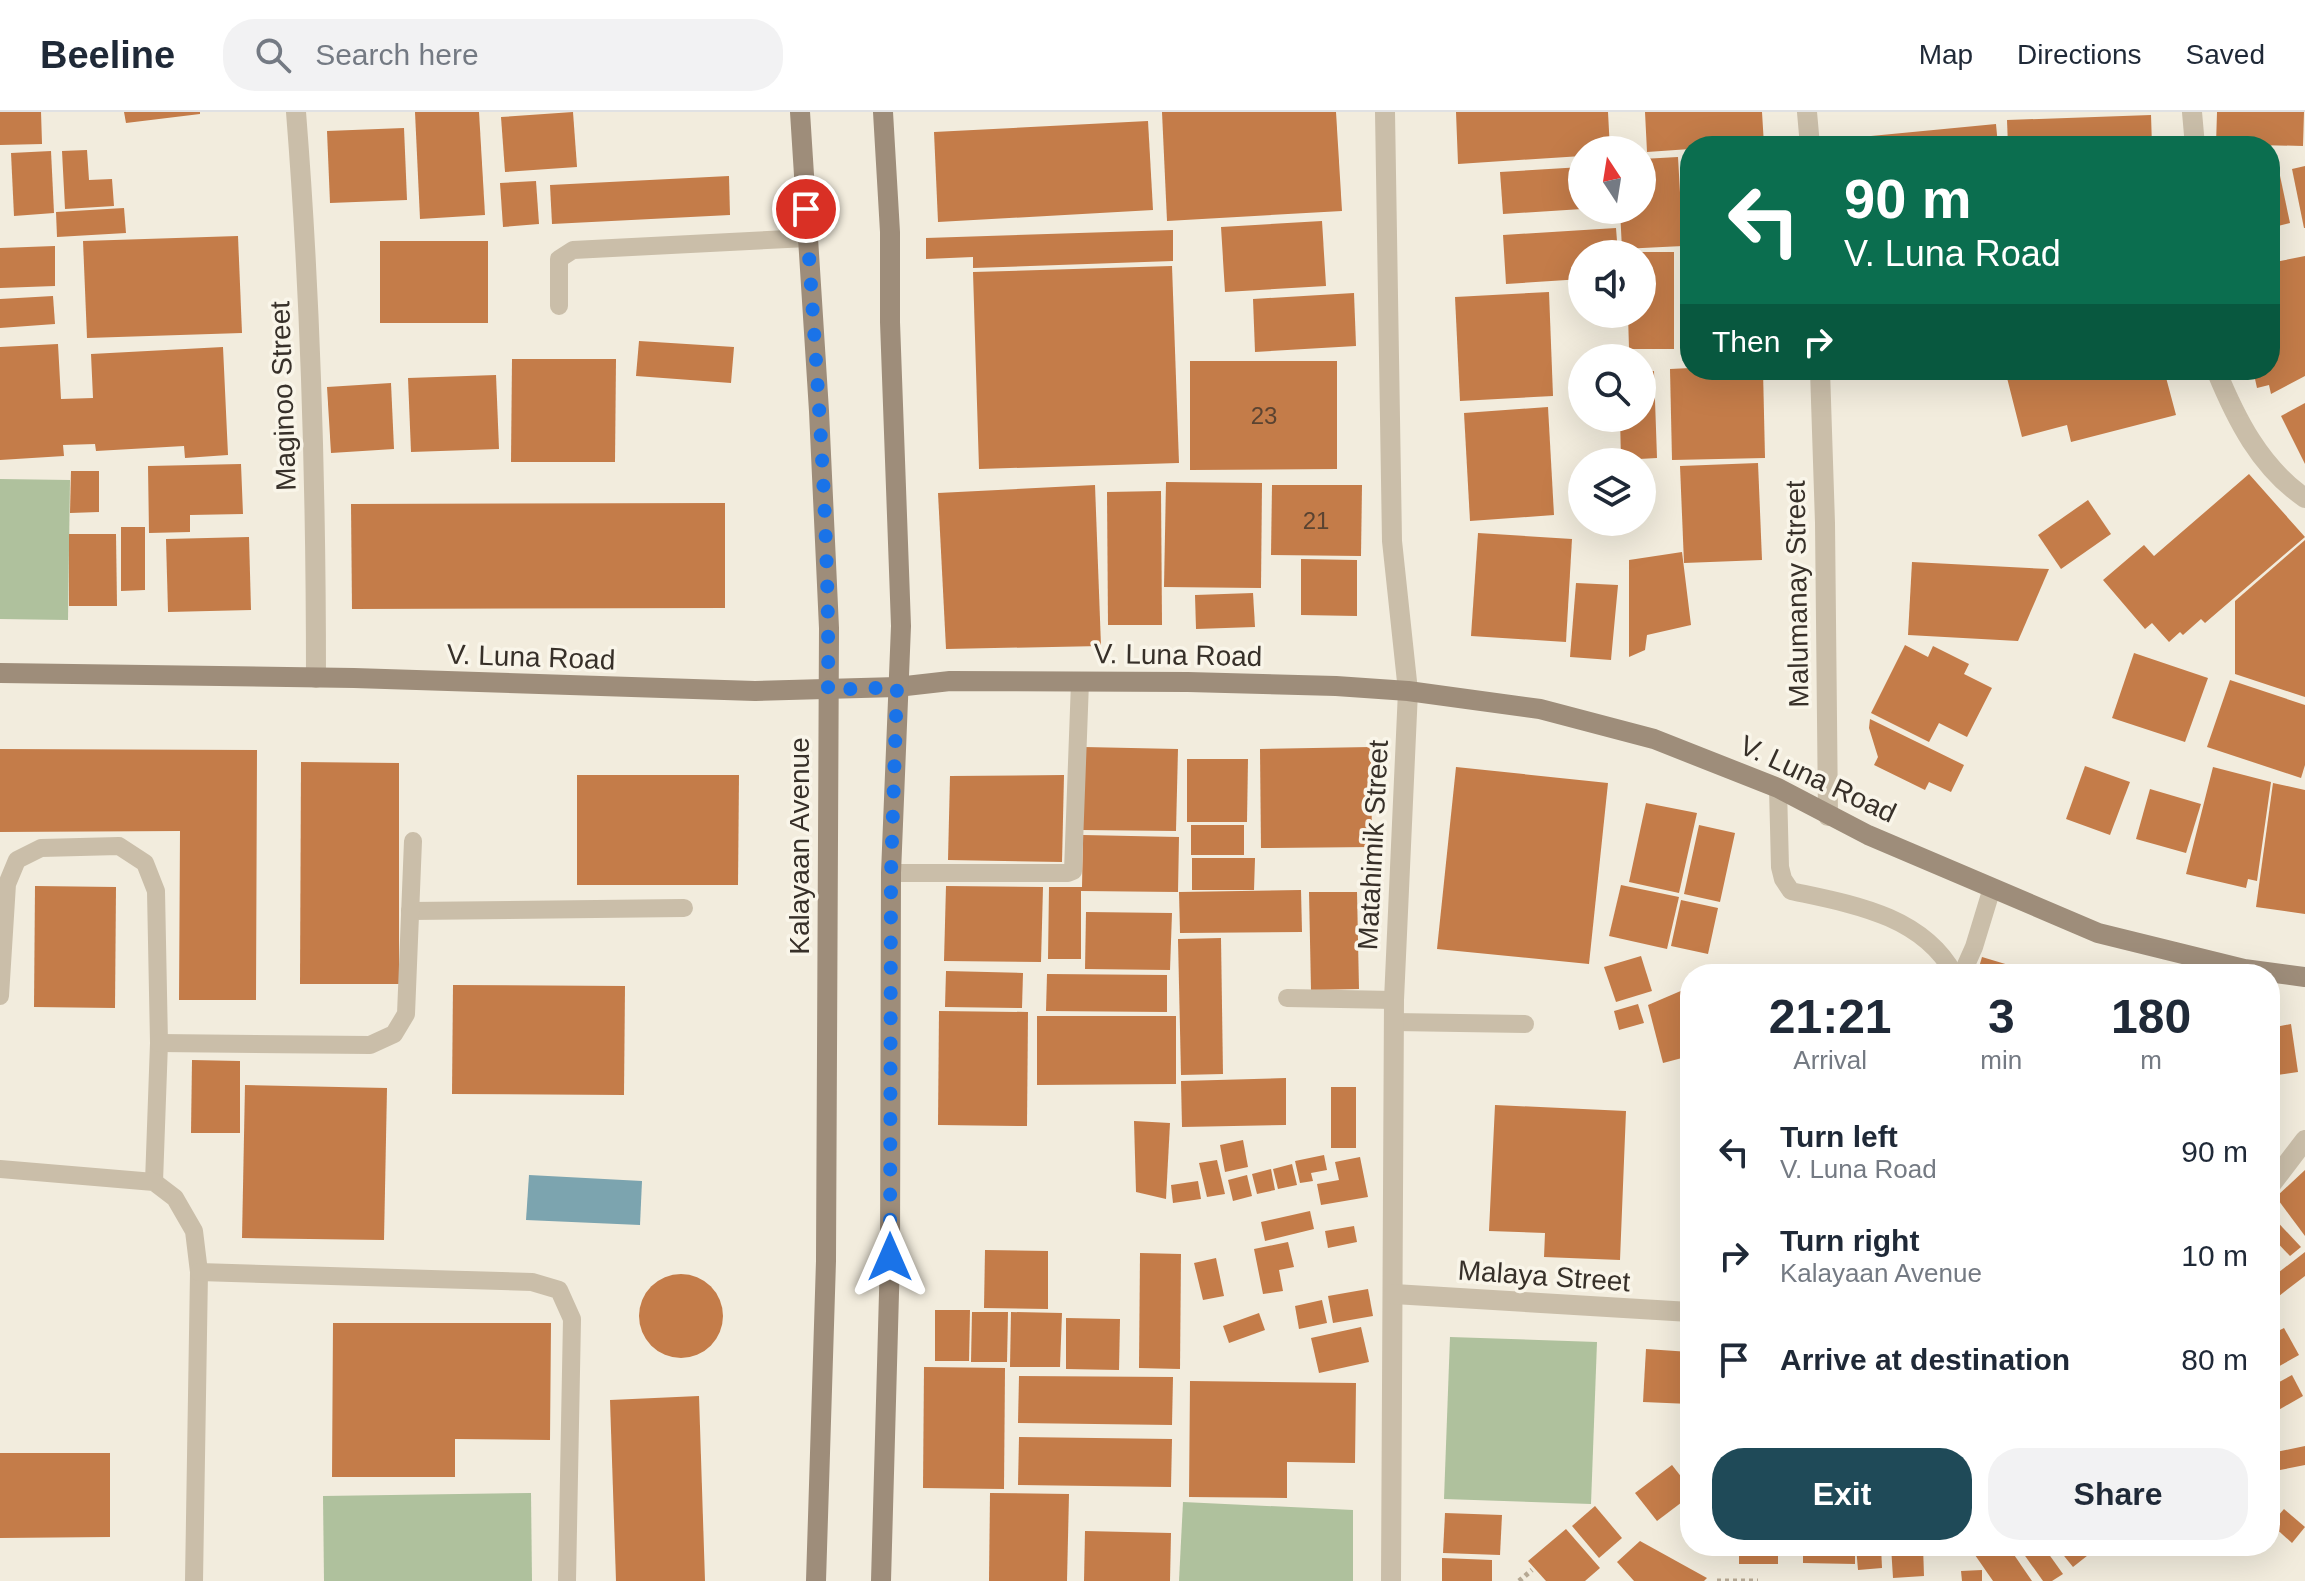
<!DOCTYPE html>
<style>
:root{--surface:#fff;--page:#f2f2f3;--text:#1f2937;--muted:#747a83;--line:#e0e1e3;--accent:#1f4a58}
body{margin:0;font-family:Arial,sans-serif;background:var(--page);color:var(--text);height:100vh;display:flex;flex-direction:column;font-size:30px;white-space:nowrap}
*{box-sizing:border-box;margin:0}
p{font-size:26px;color:var(--muted)}
.icon{flex:none;width:44px;height:44px;fill:none;stroke:currentColor;stroke-width:2;stroke-linecap:round;stroke-linejoin:round}
.map{position:relative;flex:1;overflow:hidden}
.panel{position:absolute;left:1680px;top:852px;width:600px;height:592px;display:flex;flex-direction:column;background:var(--surface);border-radius:32px;box-shadow:0 8px 32px #0002}
.panel>*{flex:none}
.guide{position:absolute;left:1680px;top:24px;width:600px;height:244px;border-radius:32px;box-shadow:0 8px 32px #0002;background:#0b6e4f;color:#fff;overflow:hidden}
.needle{width:52px;rotate:348deg}
.controls{position:absolute;left:1568px;top:24px;display:grid;gap:16px}
.controls a{display:grid;place-items:center;width:88px;height:88px;border-radius:50%;background:var(--surface);box-shadow:0 8px 32px #0002;font-size:40px}
.pin{position:absolute;display:grid;place-items:center;width:68px;height:68px;color:#fff;margin:-34px;border:4px solid #fff;border-radius:50%;box-shadow:0 2px 8px #0007}
.me{position:absolute;width:88px;margin:-44px;rotate:0deg;stroke-linejoin:round;filter:drop-shadow(0 0 6px #0008)}
.turn{display:flex;align-items:center;gap:28px;height:168px;padding:0 32px;font-size:36px}
.turn .icon{width:104px;height:104px;stroke-width:2.5}
.turn b{display:block;font-size:56px;line-height:68px}
.then{display:flex;align-items:center;height:76px;padding:0 32px;background:#0003;gap:16px;font-size:30px}
.eta{display:flex;justify-content:space-evenly;align-items:center;height:136px;text-align:center}
.eta b{font-size:48px;font-weight:700;line-height:56px}
.button{display:flex;gap:16px;margin-top:auto;padding:16px 32px}
.button a{flex:1;height:92px;border-radius:32px;background:var(--accent);color:#fff;font-size:32px;font-weight:700;line-height:92px;text-align:center}
.button a+a{background:var(--page);color:var(--text)}
ul{padding:0;list-style:none}
li{display:flex;align-items:center;gap:24px;height:104px;padding:0 32px}
li div{flex:1}
li b{display:block;font-size:30px}
li em{font-style:normal}
header{display:flex;align-items:center;gap:48px;box-sizing:border-box;height:112px;padding:0 40px;background:var(--surface);border-bottom:2px solid var(--line)}
header strong{font-size:38px}
nav{display:flex;gap:44px;margin-inline-start:auto;font-size:28px}
.search{width:560px;height:72px;background:var(--page);display:flex;align-items:center;gap:20px;box-sizing:border-box;padding:0 28px;border-radius:32px;color:var(--muted);font-size:30px}
.map>svg:first-child{display:block}
.green{fill:#afc19d}
.water{fill:#7ca4af}
.building{fill:#c47c49}
.lines{fill:none;stroke-linecap:round;stroke-linejoin:round}
.path{stroke:#b6a893;stroke-width:5;stroke-dasharray:4 4;stroke-linecap:butt}
.lane{stroke:#cabea9;stroke-width:18}
.street{stroke:#cabea9;stroke-width:20}
.secondary{stroke:#9e8d7a;stroke-width:20}
.route{stroke:#1a73e8;stroke-width:14;stroke-dasharray:0 25.2}
.labels{text-anchor:middle;dominant-baseline:central;stroke-width:7;stroke-linejoin:round;paint-order:stroke}
.number-label{font-size:24px;fill:#5a4331}
.street-label{font-size:28px;fill:#373029;stroke:#f9f5e9}
</style>
<header>
<strong>Beeline</strong>
<div class="search"><svg class="icon" aria-label="search" viewBox="0 0 24 24"><circle cx="10" cy="10" r="6"/><path d="M15 15l6 6"/></svg>Search here</div>
<nav><a>Map</a><a>Directions</a><a>Saved</a></nav>
</header>
<div class="map">
<svg width="2305" height="1469" viewBox="0 0 2305 1469">
<rect width="100%" height="100%" fill="#f2ecdd"/>
<g class="green">
<path d="M0,367L70,368L68,508L0,507Z"/>
<path d="M1450,1225L1597,1230L1591,1392L1444,1387Z"/>
<path d="M531,1381L532,1469H324L323,1384Z"/>
<path d="M1183,1390L1353,1398V1469H1179Z"/>
</g>
<path class="water" d="M529,1063L642,1069L640,1113L526,1108Z"/>
<g class="building">
<path d="M0,0H41L42,32L0,33Z"/>
<path d="M124,0H200V2L126,11Z"/>
<path d="M415,0H479L485,103L420,107Z"/>
<path d="M573,0L577,55L505,60L501,5Z"/>
<path d="M1162,0H1336L1342,99L1167,109Z"/>
<path d="M1456,0H1608L1610,38H1582V44L1458,52Z"/>
<path d="M1645,0H1762L1764,33L1690,34V37L1647,40Z"/>
<path d="M2217,0H2304L2303,34L2216,32Z"/>
<path d="M2151,3L2152,34H2008L2007,8Z"/>
<path d="M1148,9L1153,98L938,110L934,20Z"/>
<path d="M1996,12L1998,34H1872L1871,24Z"/>
<path d="M404,16L407,88L330,91L327,19Z"/>
<path d="M87,38L89,68L112,67L114,94L65,97L62,39Z"/>
<path d="M51,39L54,101L14,104L11,41Z"/>
<path d="M1678,45L1683,134L1622,137L1620,98H1642V47Z"/>
<path d="M2276,45L2290,111L2270,116V47Z"/>
<path d="M2305,54V116H2304L2292,57Z"/>
<path d="M1582,55V97L1503,102L1500,60Z"/>
<path d="M729,64L730,103L552,112L550,73Z"/>
<path d="M536,69L539,112L503,115L500,71Z"/>
<path d="M124,96L126,121L57,125L56,100Z"/>
<path d="M1322,109L1326,174L1225,180L1221,115Z"/>
<path d="M1616,116L1618,142H1582V167L1506,172L1503,123Z"/>
<path d="M1173,118V149L973,156V145L926,147V126Z"/>
<path d="M238,124L242,221L87,226L83,129Z"/>
<rect x="380" y="129" width="108" height="82"/>
<path d="M55,134V174L0,176V136Z"/>
<path d="M1642,140H1674V237H1629L1628,202H1642Z"/>
<path d="M2305,144V264L2271,282L2269,273L2257,276L2253,258H2270V151Z"/>
<path d="M1172,154L1179,351L979,357L973,160Z"/>
<path d="M1549,180L1553,284L1460,289L1455,185Z"/>
<path d="M1354,181L1356,234L1255,240L1253,187Z"/>
<path d="M53,184L55,212L0,216V187Z"/>
<path d="M639,229L734,235L731,271L636,264Z"/>
<path d="M58,232L61,287L93,286L91,242L223,235L228,343L185,346L184,334L96,339L95,332L63,333L64,344L0,348V235Z"/>
<path d="M512,247H616L615,350H511Z"/>
<path d="M1190,249H1337V357L1190,358Z"/>
<path d="M1690,256L1763,258L1765,346L1672,348L1670,257Z"/>
<path d="M2005,258H2164L2176,303L2071,330L2067,313L2022,325Z"/>
<path d="M1654,259L1657,346L1621,348L1620,306H1642V260Z"/>
<path d="M496,263L499,337L411,340L408,266Z"/>
<path d="M391,271L394,337L331,341L327,275Z"/>
<path d="M2305,291V352L2281,304Z"/>
<path d="M1548,295L1554,403L1470,409L1464,301Z"/>
<path d="M1758,351L1762,448L1684,451L1680,354Z"/>
<path d="M241,352L243,402L190,403V420L149,421L148,354Z"/>
<path d="M71,359H99V400L70,401Z"/>
<path d="M2249,362L2305,425L2205,511L2201,507L2183,523L2180,520L2169,530L2152,511L2145,517L2103,468L2144,433L2154,444Z"/>
<path d="M1166,370L1262,371L1261,476L1164,475Z"/>
<path d="M1095,373L1101,534L946,537L938,381Z"/>
<path d="M1272,373H1362L1361,444L1271,443Z"/>
<path d="M1161,379L1162,513H1108L1107,380Z"/>
<path d="M2088,388L2111,422L2061,457L2038,423Z"/>
<path d="M725,391V496L352,497L351,392Z"/>
<path d="M121,415H145V478L121,479Z"/>
<path d="M1478,421L1572,427L1566,530L1471,524Z"/>
<path d="M69,422H116L117,494H69Z"/>
<path d="M249,425L251,498L168,500L166,427Z"/>
<path d="M2305,428V585L2235,562V489Z"/>
<path d="M1682,440L1691,513L1647,523L1645,538L1629,545V448Z"/>
<path d="M1301,447L1357,448V504L1301,503Z"/>
<path d="M1912,450L2049,457L2018,529L1908,523Z"/>
<path d="M1576,471L1618,473L1611,548L1570,545Z"/>
<path d="M1253,481L1255,515L1196,517L1195,483Z"/>
<path d="M1905,533L1928,545L1933,534L1969,552L1964,562L1992,576L1967,625L1939,611L1929,630L1871,601Z"/>
<path d="M2134,541L2208,566L2185,630L2112,606Z"/>
<path d="M2230,568L2305,593V653L2301,666L2207,635Z"/>
<path d="M1870,607L1964,653L1951,680L1929,670L1925,678L1874,653L1878,645L1869,616Z"/>
<path d="M1084,635L1178,637L1176,719L1082,718Z"/>
<path d="M1371,635L1372,735L1261,736L1260,637Z"/>
<path d="M0,637L257,638L256,888H179L180,719L0,720Z"/>
<path d="M1187,647H1248L1247,710H1187Z"/>
<path d="M301,650L399,651V872H300Z"/>
<path d="M2085,654L2130,670L2110,723L2066,707Z"/>
<path d="M1456,655L1608,671L1589,852L1437,837Z"/>
<path d="M2213,655L2271,670L2257,769L2248,767L2246,776L2186,762Z"/>
<path d="M577,663H739L738,773H577Z"/>
<path d="M1064,663L1062,750L948,748L950,664Z"/>
<path d="M2273,671L2305,678V802L2256,795Z"/>
<path d="M2150,677L2201,692L2186,741L2136,727Z"/>
<path d="M1646,691L1697,701L1679,781L1629,770Z"/>
<rect x="1191" y="713" width="53" height="30"/>
<path d="M1699,713L1735,721L1720,790L1684,782Z"/>
<path d="M1083,723L1179,725L1178,780L1081,779V847H1048L1049,775H1082Z"/>
<path d="M1192,746H1255L1254,778H1192Z"/>
<path d="M1621,773L1679,785L1667,837L1609,824Z"/>
<path d="M35,774L116,775L115,896L34,895Z"/>
<path d="M946,774L1043,775L1041,850L944,849Z"/>
<path d="M1301,778L1302,820L1180,821L1179,780Z"/>
<path d="M1309,780H1357L1359,877L1311,878Z"/>
<path d="M1681,788L1718,796L1708,842L1671,834Z"/>
<path d="M1086,800L1172,801L1170,858L1085,857Z"/>
<path d="M1221,826L1223,962L1181,963L1178,827Z"/>
<path d="M1641,844L1652,879L1616,890L1604,855Z"/>
<path d="M1982,845L2012,854L2010,862H1977Z"/>
<path d="M946,859L1023,861L1022,896L945,895Z"/>
<path d="M1047,862L1167,863V900L1046,899Z"/>
<path d="M453,873L625,874L624,983L452,982Z"/>
<path d="M1690,875V917L1682,946L1663,951L1648,893Z"/>
<path d="M1638,892L1644,911L1619,918L1614,899Z"/>
<path d="M939,899L1028,900L1027,1014L938,1013Z"/>
<path d="M1037,904H1176V972L1037,973Z"/>
<path d="M2291,912L2298,960L2270,964V916Z"/>
<path d="M192,948L240,949V1021H191Z"/>
<path d="M1286,966V1013L1182,1015L1181,969Z"/>
<path d="M245,973L387,976L384,1128L242,1126Z"/>
<rect x="1331" y="975" width="25" height="61"/>
<path d="M1495,993L1626,999L1620,1148L1544,1145L1545,1121L1489,1119Z"/>
<path d="M1134,1009L1170,1011L1166,1087L1136,1080Z"/>
<path d="M1243,1028L1248,1055L1225,1060L1220,1033Z"/>
<path d="M1324,1043L1327,1058L1311,1061L1313,1069L1300,1071L1295,1049Z"/>
<path d="M1360,1045L1368,1085L1321,1093L1317,1072L1339,1068L1335,1050Z"/>
<path d="M1217,1048L1225,1082L1207,1085L1199,1051Z"/>
<path d="M1292,1052L1297,1073L1278,1077L1273,1057Z"/>
<path d="M1271,1057L1275,1078L1257,1082L1252,1062Z"/>
<path d="M2305,1058V1124L2276,1085Z"/>
<path d="M1247,1063L1252,1084L1233,1089L1228,1068Z"/>
<path d="M1198,1069L1201,1087L1173,1091L1171,1073Z"/>
<path d="M1310,1099L1314,1117L1265,1129L1261,1110Z"/>
<path d="M2270,1102L2301,1135L2290,1144L2270,1123Z"/>
<path d="M1354,1114L1357,1130L1328,1136L1325,1119Z"/>
<path d="M1288,1130L1294,1155L1279,1158L1283,1179L1263,1182L1254,1137Z"/>
<path d="M985,1138L1048,1139V1197L984,1196Z"/>
<path d="M2305,1140V1164L2279,1184L2270,1172V1167Z"/>
<path d="M1140,1141L1181,1142L1180,1257L1139,1256Z"/>
<path d="M1216,1146L1224,1184L1203,1188L1194,1151Z"/>
<circle cx="681" cy="1204" r="42"/>
<path d="M1368,1177L1373,1204L1333,1211L1328,1184Z"/>
<path d="M1322,1188L1327,1211L1299,1217L1295,1194Z"/>
<path d="M935,1198H970L969,1249H935Z"/>
<path d="M972,1200H1008L1007,1250H971Z"/>
<path d="M1011,1200L1062,1201L1060,1255H1010Z"/>
<path d="M1259,1201L1265,1218L1229,1231L1223,1214Z"/>
<path d="M1066,1206L1120,1207L1119,1258L1066,1257Z"/>
<path d="M333,1211H551L550,1328L455,1327V1365H332Z"/>
<path d="M1361,1215L1369,1250L1319,1261L1311,1226Z"/>
<path d="M2284,1216L2299,1243L2276,1256L2270,1244V1223Z"/>
<path d="M1646,1237L1690,1240V1292L1643,1290Z"/>
<path d="M924,1255L1005,1256L1004,1377L923,1376Z"/>
<path d="M2292,1263L2303,1284L2275,1300L2270,1292V1275Z"/>
<path d="M1019,1264L1173,1265L1172,1313L1018,1311Z"/>
<path d="M1190,1269L1356,1271L1355,1351L1287,1350V1386L1189,1385Z"/>
<path d="M699,1284L705,1469H616L610,1288Z"/>
<path d="M1019,1325L1172,1327L1171,1375L1018,1373Z"/>
<path d="M2305,1334V1353L2280,1358L2276,1340Z"/>
<path d="M0,1341H110V1425L0,1426Z"/>
<path d="M1672,1353L1690,1376V1384L1657,1409L1635,1381Z"/>
<path d="M990,1381L1069,1382L1067,1469H989Z"/>
<path d="M1595,1394L1622,1426L1599,1446L1572,1414Z"/>
<path d="M2284,1397L2305,1415L2292,1431L2271,1412Z"/>
<path d="M1445,1401L1502,1403L1500,1443L1443,1441Z"/>
<path d="M1566,1417L1600,1456L1585,1469H1546L1528,1449Z"/>
<path d="M1085,1419L1171,1421L1170,1469H1084Z"/>
<path d="M1640,1429L1707,1466L1704,1469H1634L1617,1450Z"/>
<rect x="1739" y="1434" width="39" height="18"/>
<path d="M1803,1434H1855V1452L1803,1451Z"/>
<path d="M1856,1434H1881L1882,1456L1858,1458Z"/>
<path d="M1891,1434H1923L1924,1464L1893,1466Z"/>
<path d="M1928,1434H1956V1440L1928,1442Z"/>
<path d="M1988,1434H2008L2032,1469H1993L1975,1443Z"/>
<path d="M2018,1434H2043L2063,1462L2052,1469H2043Z"/>
<path d="M2056,1434H2095L2097,1436L2073,1455Z"/>
<path d="M1442,1446L1492,1448V1469H1442Z"/>
<path d="M1982,1458V1469H1962L1961,1459Z"/>
</g>
<g class="lines">
<g class="path">
<path d="M1519,1469L1532,1458"/>
<path d="M1717,1469H1758"/>
</g>
<g class="lane">
<path d="M559,194V147L573,138L808,126"/>
<path d="M1778,676L1780,755L1783,767L1791,779C1851,792 1922,803 1954,862"/>
<path d="M891,761H1068L1073,759L1080,570"/>
<path d="M410,799L684,796"/>
<path d="M1962,862L1974,835L1992,776"/>
<path d="M0,884L7,772L17,748L41,736L119,734L145,751L156,779L159,931L154,1070"/>
<path d="M1287,886L1394,888"/>
<path d="M1394,910L1525,912"/>
<path d="M159,931L370,933L394,922L406,902L413,729"/>
<path d="M0,1057L154,1070L175,1086L194,1119L199,1160L194,1469"/>
<path d="M199,1160L532,1170L559,1178L572,1207L567,1469"/>
</g>
<g class="street">
<path d="M296,0C311,188 316,377 316,566"/>
<path d="M1385,0L1392,429L1408,579L1394,888L1391,1469"/>
<path d="M1807,0L1810,34"/>
<path d="M2192,0L2195,34"/>
<path d="M1820,258L1825,411L1828,704"/>
<path d="M2216,258C2236,307 2260,355 2305,386"/>
<path d="M2270,1074L2305,1028"/>
<path d="M1394,1182L1690,1200"/>
</g>
<g class="secondary">
<path d="M800,0L819,299L829,516L826,1149L816,1469"/>
<path d="M0,561L354,566L755,579L897,575L950,569L1188,570L1336,574L1408,579L1540,597L1654,627L1778,676L1868,723L2098,821L2244,857L2305,865"/>
<path d="M881,1469L890,1145L891,761L901,514L890,210V120L883,0"/>
</g>
</g>
<g class="lines">
<path class="route" d="M806,97C816,257 830,418 828,578L897,575L891,761L890,1145"/>
</g>
<g class="labels">
<g class="number-label">
<text x="1264" y="303">23</text>
<text x="1316" y="408">21</text>
</g>
<g class="street-label">
<text transform="translate(283 284) rotate(-92)">Maginoo Street</text>
<text transform="translate(1797 482) rotate(-91)">Malumanay Street</text>
<text transform="translate(1178 543) rotate(1)">V. Luna Road</text>
<text transform="translate(531 545) rotate(2)">V. Luna Road</text>
<text transform="translate(1818 667) rotate(25)">V. Luna Road</text>
<text transform="translate(1373 733) rotate(-87)">Matahimik Street</text>
<text transform="translate(799 734) rotate(-90)">Kalayaan Avenue</text>
<text transform="translate(1544 1164) rotate(4)">Malaya Street</text>
</g>
</g>
</svg>
<div class="controls">
<a><svg class="needle" viewBox="-14 -14 28 28"><path d="M0-13l5 13h-10z" fill="#e53935"/><path d="M0 13l5-13h-10z" fill="#747a83"/></svg></a>
<a><svg class="icon" aria-label="sound" viewBox="0 0 24 24"><path d="M4 9h4l5-4v14l-5-4H4zM17 9q2 3 0 6"/></svg></a>
<a><svg class="icon" aria-label="search" viewBox="0 0 24 24"><circle cx="10" cy="10" r="6"/><path d="M15 15l6 6"/></svg></a>
<a><svg class="icon" aria-label="layers" viewBox="0 0 24 24"><path d="M12 4l9 5-9 5-9-5zM3 14l9 5 9-5"/></svg></a>
</div>
<div class="pin" style="left:806px;top:97px;background:#d93025"><svg class="icon" aria-label="arrive" viewBox="0 0 24 24"><path d="M6 21V4h12l-3 4 3 4H6"/></svg></div>
<svg class="me" style="left:890px;top:1145px" viewBox="-20 -20 40 40"><path d="M0-17L14 15 0 8-14 15z" fill="#1a73e8" stroke="#fff" stroke-width="4"/></svg>
<div class="guide">
<div class="turn"><svg class="icon" aria-label="left" viewBox="0 0 24 24"><path d="M17 20v-9H6M10 6l-5 5 5 5"/></svg><div><b>90 m</b>V. Luna Road</div></div>
<div class="then">Then<svg class="icon" aria-label="right" viewBox="0 0 24 24"><path d="M7 20v-9h11M14 6l5 5-5 5"/></svg></div>
</div>
<section class="panel">
<div class="eta">
<div><b>21:21</b><p>Arrival</p></div>
<div><b>3</b><p>min</p></div>
<div><b>180</b><p>m</p></div>
</div>
<ul>
<li><svg class="icon" aria-label="left" viewBox="0 0 24 24"><path d="M17 20v-9H6M10 6l-5 5 5 5"/></svg><div><b>Turn left</b><p>V. Luna Road</p></div><em>90 m</em></li>
<li><svg class="icon" aria-label="right" viewBox="0 0 24 24"><path d="M7 20v-9h11M14 6l5 5-5 5"/></svg><div><b>Turn right</b><p>Kalayaan Avenue</p></div><em>10 m</em></li>
<li><svg class="icon" aria-label="arrive" viewBox="0 0 24 24"><path d="M6 21V4h12l-3 4 3 4H6"/></svg><div><b>Arrive at destination</b></div><em>80 m</em></li>
</ul>
<div class="button"><a>Exit</a><a>Share</a></div>
</section>
</div>
